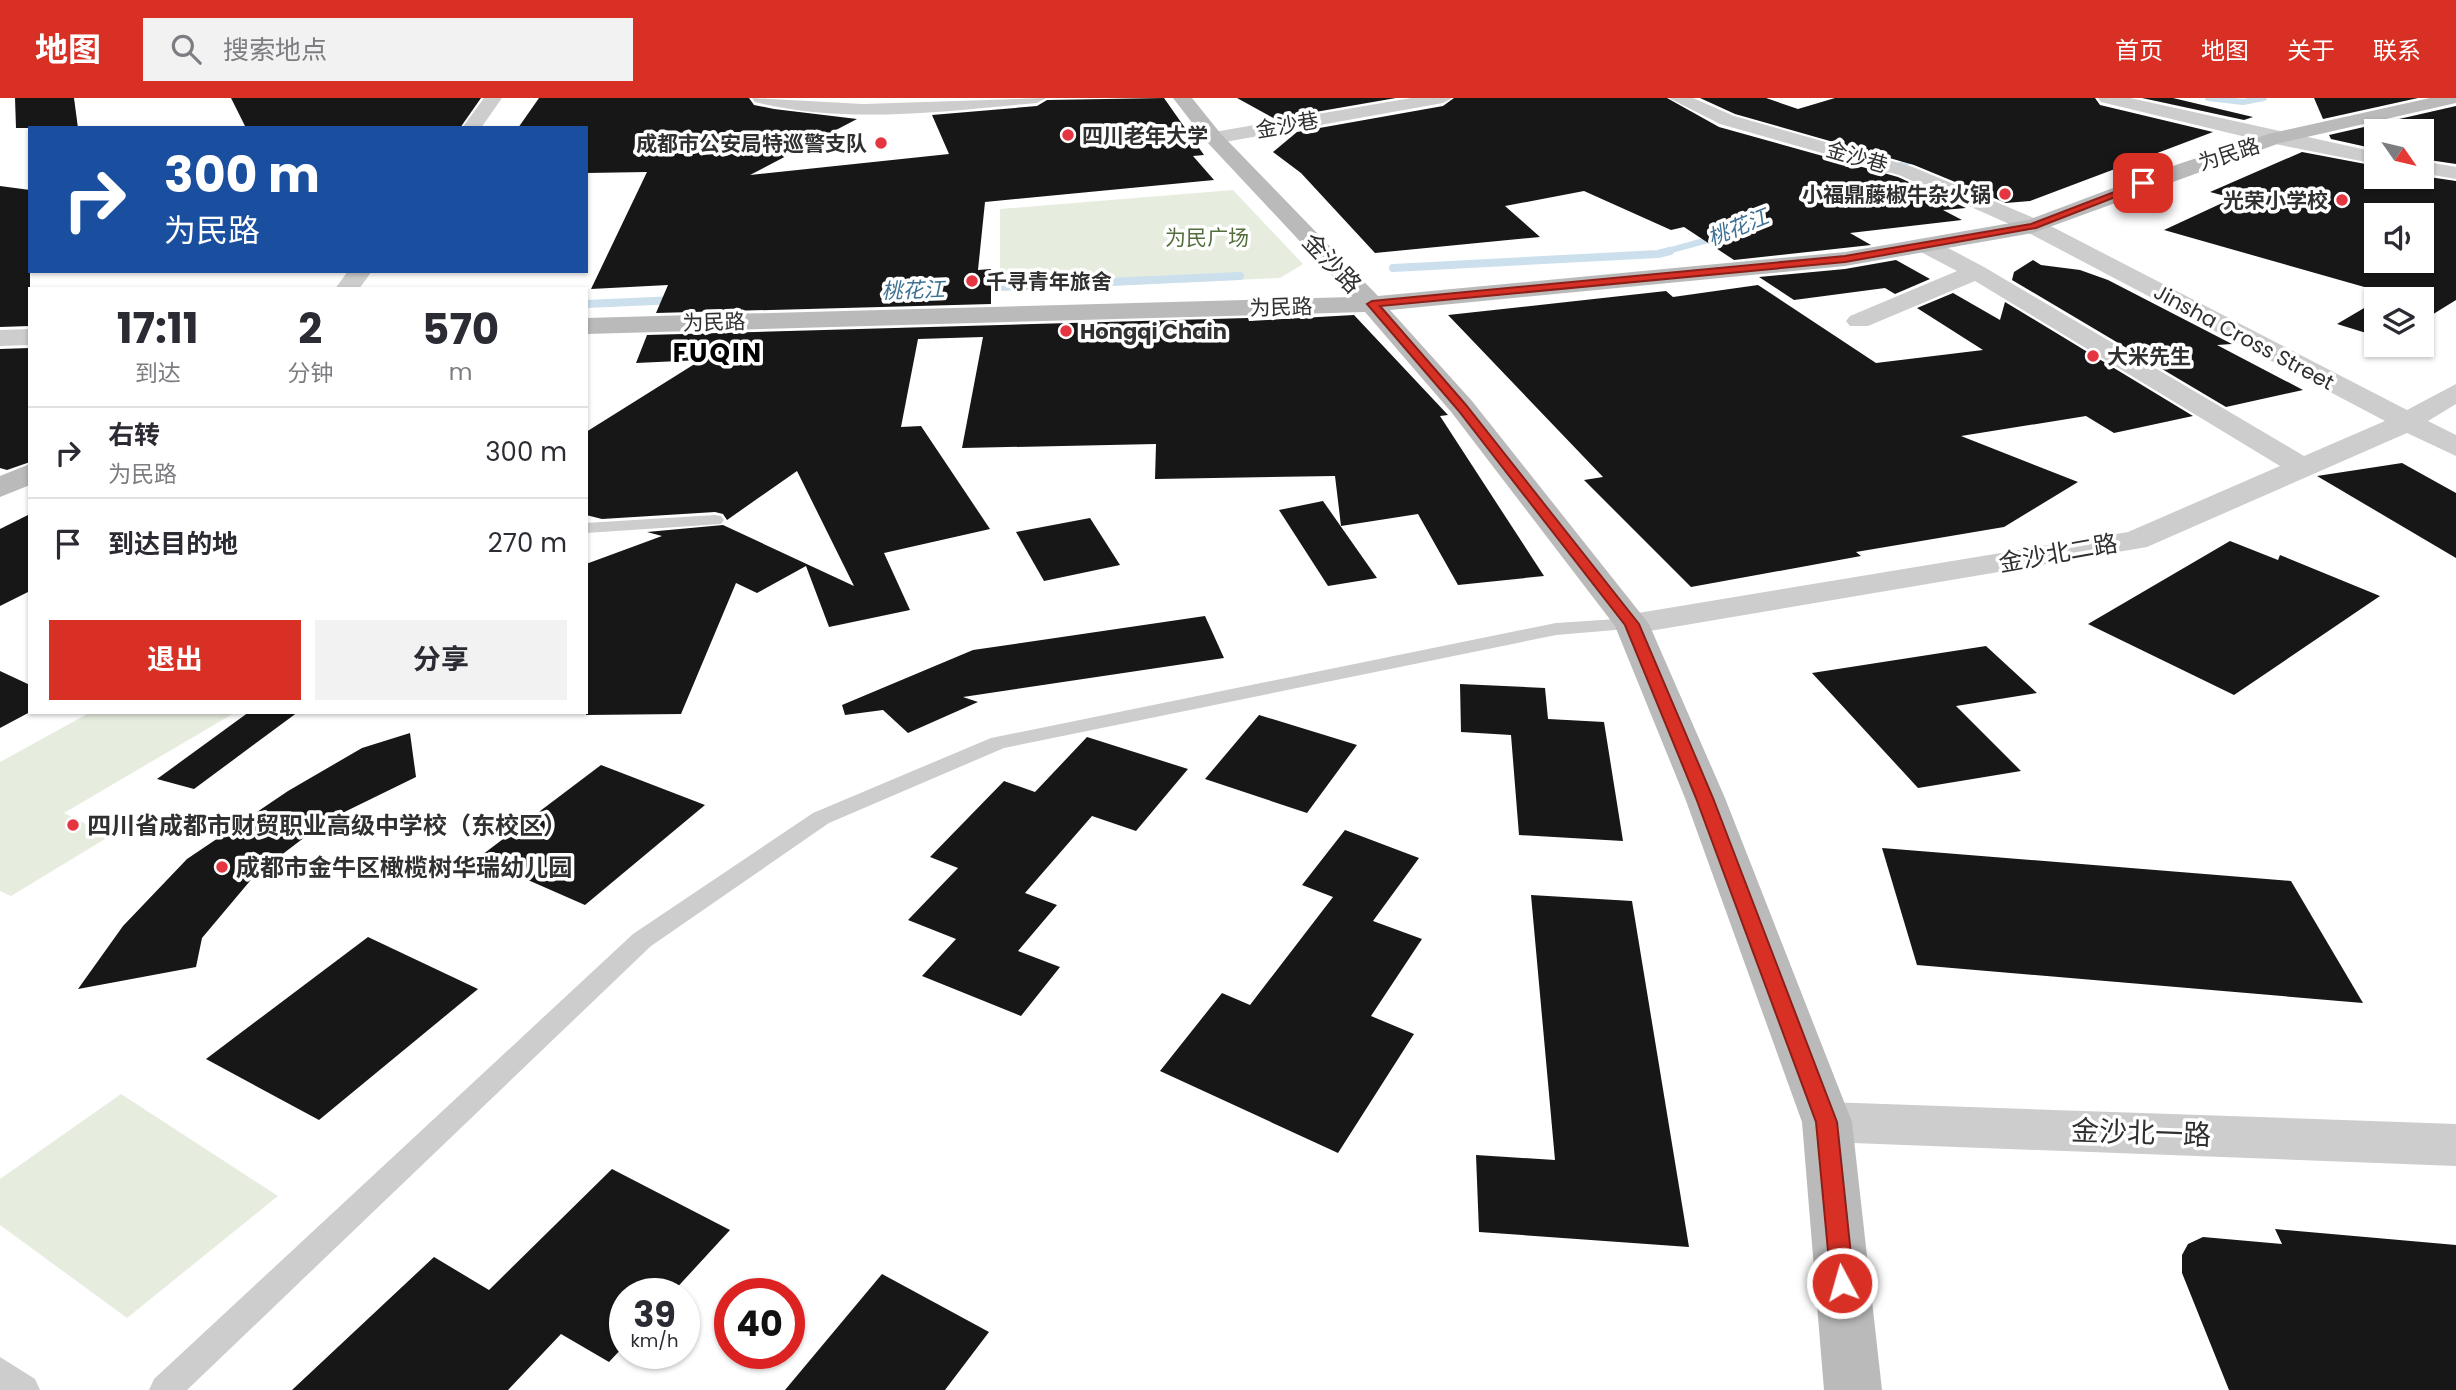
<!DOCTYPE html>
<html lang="zh">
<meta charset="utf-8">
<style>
:root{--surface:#fff;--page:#f2f2f3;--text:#2b2b33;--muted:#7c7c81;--line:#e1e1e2;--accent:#d93025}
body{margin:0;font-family:Poppins,"Noto Sans SC",sans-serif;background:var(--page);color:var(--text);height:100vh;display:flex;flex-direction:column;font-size:26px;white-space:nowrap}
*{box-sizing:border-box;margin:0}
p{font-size:23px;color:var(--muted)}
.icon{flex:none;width:38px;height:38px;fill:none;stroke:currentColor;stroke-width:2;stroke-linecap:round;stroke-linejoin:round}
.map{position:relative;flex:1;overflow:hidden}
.details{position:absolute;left:28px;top:189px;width:560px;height:427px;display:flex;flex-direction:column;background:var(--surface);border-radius:0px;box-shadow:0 2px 5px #0004}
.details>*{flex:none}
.hud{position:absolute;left:28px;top:28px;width:560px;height:147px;border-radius:0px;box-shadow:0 2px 5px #0004;background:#1a4fa0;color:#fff;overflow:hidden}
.needle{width:46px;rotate:124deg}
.buttons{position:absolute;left:2364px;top:21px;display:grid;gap:14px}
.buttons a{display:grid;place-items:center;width:70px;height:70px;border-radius:0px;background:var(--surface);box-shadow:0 2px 5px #0004;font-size:35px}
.speed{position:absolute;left:609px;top:1180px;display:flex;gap:14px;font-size:35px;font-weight:700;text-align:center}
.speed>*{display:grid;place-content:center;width:91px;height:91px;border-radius:50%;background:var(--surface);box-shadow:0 2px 5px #0004;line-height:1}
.speed small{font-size:18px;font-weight:400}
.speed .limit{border:10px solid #d22;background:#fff;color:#111}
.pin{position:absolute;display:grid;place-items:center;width:60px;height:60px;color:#fff;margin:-30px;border-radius:14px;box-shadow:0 4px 10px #0006}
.me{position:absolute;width:77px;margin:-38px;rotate:354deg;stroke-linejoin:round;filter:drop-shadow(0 0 5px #0008)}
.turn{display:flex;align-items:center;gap:24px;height:147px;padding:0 21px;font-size:32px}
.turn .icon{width:91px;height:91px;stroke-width:2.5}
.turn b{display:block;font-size:49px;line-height:60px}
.eta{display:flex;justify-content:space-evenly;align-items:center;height:119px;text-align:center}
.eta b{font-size:42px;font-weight:700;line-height:49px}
.primary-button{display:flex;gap:14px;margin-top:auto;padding:14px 21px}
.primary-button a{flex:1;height:80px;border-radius:0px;background:var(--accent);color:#fff;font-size:28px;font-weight:700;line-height:80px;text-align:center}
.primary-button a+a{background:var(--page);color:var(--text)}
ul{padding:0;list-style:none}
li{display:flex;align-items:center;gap:21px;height:91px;padding:0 21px;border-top:2px solid var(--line)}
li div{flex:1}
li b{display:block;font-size:26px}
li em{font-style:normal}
header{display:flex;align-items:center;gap:42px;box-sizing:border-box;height:98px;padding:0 35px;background:var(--accent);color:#fff}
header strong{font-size:33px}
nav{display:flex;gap:38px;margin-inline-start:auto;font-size:24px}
.search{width:490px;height:63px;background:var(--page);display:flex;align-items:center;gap:18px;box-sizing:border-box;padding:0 24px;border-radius:0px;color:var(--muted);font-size:26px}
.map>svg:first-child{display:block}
.green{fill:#e6eddf}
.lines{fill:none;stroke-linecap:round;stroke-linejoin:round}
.stream-far1{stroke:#cbdfed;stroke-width:6}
.stream{stroke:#cbdfed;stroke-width:8}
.building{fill:#171717;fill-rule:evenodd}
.lane{fill:#cdcdcd;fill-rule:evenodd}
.street{fill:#cdcdcd;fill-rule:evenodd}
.secondary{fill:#bababa;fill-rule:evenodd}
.route{fill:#d93025;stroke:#8d1f18;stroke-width:2}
.poi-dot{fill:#e53540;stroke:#fff;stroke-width:2.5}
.labels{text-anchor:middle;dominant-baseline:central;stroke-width:7;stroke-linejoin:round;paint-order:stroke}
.far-street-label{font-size:21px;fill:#303030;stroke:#fff}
.far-poi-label{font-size:21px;font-weight:bold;fill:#303030;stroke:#fff;text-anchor:start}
.far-water-label{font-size:21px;font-style:italic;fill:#3e7193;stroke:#fff}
.far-park-label{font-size:21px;fill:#536d3d;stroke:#fff}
.street-label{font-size:24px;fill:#303030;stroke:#fff}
.poi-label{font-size:24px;font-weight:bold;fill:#303030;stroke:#fff;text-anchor:start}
.far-district-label{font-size:26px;font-weight:bold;letter-spacing:2px;fill:#000;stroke:#fff}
.near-street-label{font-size:28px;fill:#303030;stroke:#fff}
</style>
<header>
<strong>地图</strong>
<div class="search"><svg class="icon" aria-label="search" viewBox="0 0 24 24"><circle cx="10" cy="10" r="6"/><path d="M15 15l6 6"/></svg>搜索地点</div>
<nav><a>首页</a><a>地图</a><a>关于</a><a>联系</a></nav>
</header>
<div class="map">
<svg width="2456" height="1292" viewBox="0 0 2456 1292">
<rect width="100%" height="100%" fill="#fff"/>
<g class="green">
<path d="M1233,92L1303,166L1280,180L1000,193V111Z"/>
<path d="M91,614H236L64,715L110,738L11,798L0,793V664Z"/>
<path d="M121,996L278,1098L127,1220L0,1127V1081Z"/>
</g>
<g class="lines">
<g class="stream-far1">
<path d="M2208,0L2243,4L2264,0"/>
<path d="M1865,81L1920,59"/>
<path d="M1664,154L1722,138"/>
</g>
<g class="stream">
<path d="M1393,170L1658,156L1670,153"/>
<path d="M975,190L1240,178"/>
<path d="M586,206L677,202"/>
</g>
</g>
<g class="building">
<path d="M15,0H74L78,30H16Z"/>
<path d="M231,0H481L460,30H246Z"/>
<path d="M539,0H749L754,7L774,11L857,21L750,77L949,56L932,17L1037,8L1047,2L1164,0L1204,57L1193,58L1214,82L985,104L978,172L991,171V206L656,215L668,187L591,191L647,74L586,75V30H518Z"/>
<path d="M1237,0H1396L1275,21Z"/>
<path d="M1454,0H1667L1719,29L1898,79L1966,110L1943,112L1962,122L1850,135L1871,147L1734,162L1684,129L1671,132L1584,93L1505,108L1540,139L1375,155L1301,75L1273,54L1297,34L1443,8Z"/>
<path d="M1700,0H1766L1798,11L1835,0H2095L2100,7L2213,34L2030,103L2006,105L1914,67L1735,16Z"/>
<path d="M2142,0H2173L2253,19L2244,22Z"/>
<path d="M2314,0H2418L2323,21Z"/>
<path d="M2456,8V66L2422,61V33H2376V51L2331,41L2329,37Z"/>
<path d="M2302,54L2376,68V79H2392L2393,85L2398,87L2422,78L2456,83V202L2422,223V201H2380L2389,196L2164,132L2233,100L2210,94ZM2376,117H2422V163H2376Z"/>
<path d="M0,88L30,92V228L0,229Z"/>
<path d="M1896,162L1930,181L1895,196L1885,190L1794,202L1759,179L1845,171Z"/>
<path d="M2033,162L2041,167L2080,172L2108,182L2232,246L2217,247L2303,292L2226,309L2012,182L2014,174Z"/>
<path d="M1758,187L1876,265L1983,252L1917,210L1953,195L2000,222L2005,204L2193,318L2114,335L2086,318L1961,338L2078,384L2004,429L1856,454L1861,458L1691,489L1584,382L1603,379L1448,217L1666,193L1673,199Z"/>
<path d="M2376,203V238L2337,226Z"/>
<path d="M1354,217L1448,317L1440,318L1544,478L1458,487L1418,416L1341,428L1335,378L1155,381L1156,346L962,350L983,239L918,241L901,329L921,328L990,431L884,455L910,512L829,529L806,468L757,495L736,485L681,616L586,617V466L662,438L647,434L723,427L854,488L797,373L727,422L723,416L715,414L602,421L586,417V334L701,262L636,265L647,237L1248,220L1249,223Z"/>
<path d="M30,250V364L7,372L0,370V251Z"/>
<path d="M2402,365L2456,395V460L2317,378Z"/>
<path d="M1323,403L1377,480L1328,488L1279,412Z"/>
<path d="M30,416V493L0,508V431Z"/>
<path d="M1090,420L1120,467L1044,483L1016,434Z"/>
<path d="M2230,443L2278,462L2280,457L2380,498L2234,597L2088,526Z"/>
<path d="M1205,518L1224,560L963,599L978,604L908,635L883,612L845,617L842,607L973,552Z"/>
<path d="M1986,548L2037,595L1956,608L2021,673L1918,690L1812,575Z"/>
<path d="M0,573L30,587V614L0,630Z"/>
<path d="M1460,586L1545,590L1548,621L1604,624L1623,743L1519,737L1511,637L1461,634Z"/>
<path d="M249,614H298L194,691L157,681Z"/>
<path d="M1259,617L1357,647L1307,715L1205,681Z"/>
<path d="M410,635L416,679L326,723L255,777L202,840L196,869L78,891L123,828L187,761L288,693L362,650Z"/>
<path d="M1087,639L1188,671L1136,733L1092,718L1025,795L1057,807L1018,853L1060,869L1021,918L922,878L956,841L908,822L958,770L930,759L1004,683L1035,694Z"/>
<path d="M601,667L705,707L585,807L478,760Z"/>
<path d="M1345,732L1419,760L1373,823L1422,841L1371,918L1414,936L1338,1055L1160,973L1222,895L1250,907L1333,799L1302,787Z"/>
<path d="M1882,750L2291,783L2363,905L1917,867Z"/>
<path d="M1531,797L1632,803L1689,1149L1479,1134L1476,1057L1555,1062Z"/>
<path d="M368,839L478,891L319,1022L206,961Z"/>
<path d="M612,1071L730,1132L672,1195H625V1247L609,1264L561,1236L508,1292H292L434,1159L489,1192Z"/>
<path d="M2275,1131L2456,1147V1292H2229L2182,1175V1157L2188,1146L2203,1139L2282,1146Z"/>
<path d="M882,1176L989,1234L945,1292H785Z"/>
</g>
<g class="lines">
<g class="lane">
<path d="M2395,79H2410L2399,84L2395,83Z"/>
<path d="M715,417L721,418L724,422L721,426L586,435V425Z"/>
<path d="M1632,520L1641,526L1639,530L1556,537L1004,650L829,725L651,848L187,1292H149L154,1281L633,836L813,715L991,640L1556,525Z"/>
<path d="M0,1259L35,1281L40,1292H0Z"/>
</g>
<g class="street">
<path d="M484,0H502L481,30H462Z"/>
<path d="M752,0L863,6L1046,0L1037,5C943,13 847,27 755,4Z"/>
<path d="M1411,0H1452L1443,5L1214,46L1204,40L1214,34Z"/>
<path d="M1669,0H1693L1734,18L1913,69L2041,123L2407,312L2456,286V306L2428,323L2456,337V358L2407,335L2147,449L1632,536L1620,533L1615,526L1620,519L1632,516L2128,434L2280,368L1975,183L1868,228H1850L1846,223L1850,218L1957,173L1917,152L1914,147L1917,142H1933L1984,169L2304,358L2385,323L2025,133L1899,77L1720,26Z"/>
<path d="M2098,0H2130L2376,54V66L2275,46L2101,4Z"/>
<path d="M2422,63L2456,69V81L2422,75Z"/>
<path d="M348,173H372L359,191H335Z"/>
<path d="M30,231V247L0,248V232Z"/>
<path d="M1827,1004L2456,1026V1068L1827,1044L1809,1038L1802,1024L1809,1010Z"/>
</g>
<g class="secondary">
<path d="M1173,0H1192L1221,36L1378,198L1845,154L2028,122L2158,73L2268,36L2430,0H2456V5L2280,45L2033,135L1845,168L1390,212L1472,303L1649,526L1725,700L1852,1024L1882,1292H1824L1802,1024L1685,700L1615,528L1452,315L1365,214L586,236V220L1352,199L1207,44Z"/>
<path d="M30,366V387L0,399V378Z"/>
</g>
</g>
<path class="route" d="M2143,83L2146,87L2036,130L1845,164L1380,208L1466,307L1639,526L1713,700L1837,1024L1854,1185L1850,1192L1842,1195L1834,1192L1831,1185L1816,1024L1696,700L1625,527L1458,312L1367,206L1372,203L1845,158L2031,126Z"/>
<g class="poi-dot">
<circle cx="1068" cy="37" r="7"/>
<circle cx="881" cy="45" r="7"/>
<circle cx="2005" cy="96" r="7"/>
<circle cx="2342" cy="102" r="7"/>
<circle cx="972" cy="183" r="7"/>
<circle cx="1066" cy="233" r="7"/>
<circle cx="2093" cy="258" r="7"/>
<circle cx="73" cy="727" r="7"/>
<circle cx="222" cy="769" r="7"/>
</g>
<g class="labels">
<g class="far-street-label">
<text transform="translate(1287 27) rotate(-10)">金沙巷</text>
<text transform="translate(2229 56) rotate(-18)">为民路</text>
<text transform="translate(1857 59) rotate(16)">金沙巷</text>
<text transform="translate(1281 209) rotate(-2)">为民路</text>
<text transform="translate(714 224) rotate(-2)">为民路</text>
<text transform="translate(2244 239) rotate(28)">Jinsha Cross Street</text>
</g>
<g class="far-poi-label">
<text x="1082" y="37">四川老年大学</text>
<text x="867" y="45" text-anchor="end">成都市公安局特巡警支队</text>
<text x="1991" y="96" text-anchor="end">小福鼎藤椒牛杂火锅</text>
<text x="2328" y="102" text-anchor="end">光荣小学校</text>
<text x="986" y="183">千寻青年旅舍</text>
<text x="1080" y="233">Hongqi Chain</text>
<text x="2107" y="258">大米先生</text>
</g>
<g class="far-water-label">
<text transform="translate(1738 129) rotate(-22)">桃花江</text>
<text transform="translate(913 192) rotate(-2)">桃花江</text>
</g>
<g class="far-park-label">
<text x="1207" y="139">为民广场</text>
</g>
<g class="street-label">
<text transform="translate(1332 165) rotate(46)">金沙路</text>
<text transform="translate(2058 455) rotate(-10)">金沙北二路</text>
</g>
<g class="poi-label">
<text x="87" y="727">四川省成都市财贸职业高级中学校（东校区）</text>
<text x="236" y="769">成都市金牛区橄榄树华瑞幼儿园</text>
</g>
<g class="far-district-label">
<text x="718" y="255">FUQIN</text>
</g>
<g class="near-street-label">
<text transform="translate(2141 1035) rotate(2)">金沙北一路</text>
</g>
</g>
</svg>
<div class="buttons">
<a><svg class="needle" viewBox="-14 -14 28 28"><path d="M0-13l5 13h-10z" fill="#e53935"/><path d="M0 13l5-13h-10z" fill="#7c7c81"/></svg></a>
<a><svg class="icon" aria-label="sound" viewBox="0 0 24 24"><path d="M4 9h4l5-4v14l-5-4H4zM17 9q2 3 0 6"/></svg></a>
<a><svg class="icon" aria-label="layers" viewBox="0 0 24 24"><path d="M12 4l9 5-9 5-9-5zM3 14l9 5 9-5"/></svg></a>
</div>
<div class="speed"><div>39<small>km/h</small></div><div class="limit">40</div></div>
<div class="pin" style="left:2143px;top:85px;background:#d93025"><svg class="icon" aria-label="arrive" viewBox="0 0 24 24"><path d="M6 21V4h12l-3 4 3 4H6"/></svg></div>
<svg class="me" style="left:1842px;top:1185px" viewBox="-20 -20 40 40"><circle r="17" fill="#d93025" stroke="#fff" stroke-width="3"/><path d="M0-11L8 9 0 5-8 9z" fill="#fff"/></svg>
<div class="hud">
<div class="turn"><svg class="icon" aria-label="right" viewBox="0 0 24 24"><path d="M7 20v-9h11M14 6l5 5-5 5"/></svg><div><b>300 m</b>为民路</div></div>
</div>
<section class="details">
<div class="eta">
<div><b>17:11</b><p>到达</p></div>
<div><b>2</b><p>分钟</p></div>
<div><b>570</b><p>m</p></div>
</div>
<ul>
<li><svg class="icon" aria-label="right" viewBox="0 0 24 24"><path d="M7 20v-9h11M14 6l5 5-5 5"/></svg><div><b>右转</b><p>为民路</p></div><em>300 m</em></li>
<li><svg class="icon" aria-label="arrive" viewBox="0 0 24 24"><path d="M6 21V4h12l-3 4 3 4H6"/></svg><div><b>到达目的地</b></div><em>270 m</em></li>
</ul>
<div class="primary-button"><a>退出</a><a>分享</a></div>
</section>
</div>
